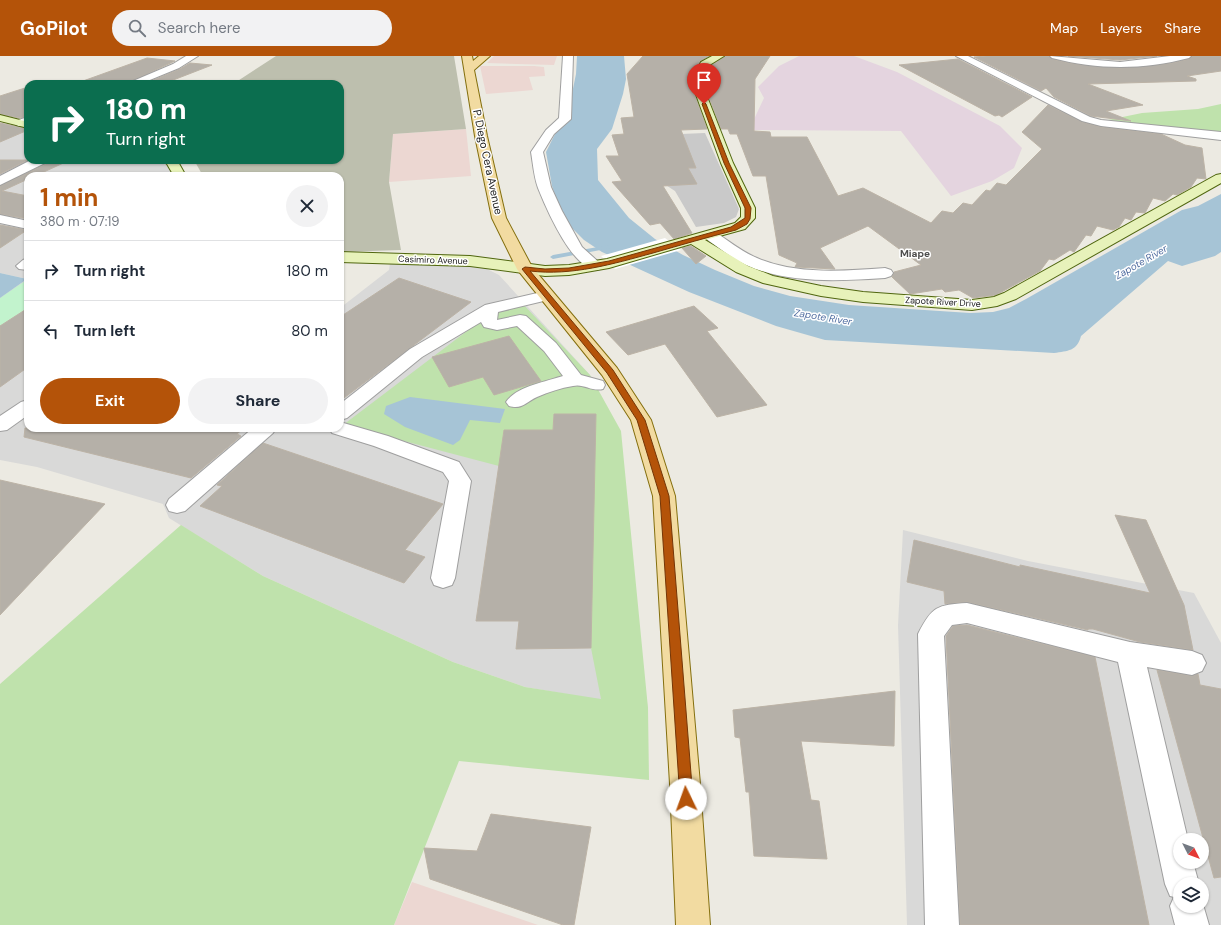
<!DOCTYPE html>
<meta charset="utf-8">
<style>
:root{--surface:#fff;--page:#f2f2f3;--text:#1f2937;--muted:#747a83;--line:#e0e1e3;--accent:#b45309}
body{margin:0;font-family:"DM Sans",sans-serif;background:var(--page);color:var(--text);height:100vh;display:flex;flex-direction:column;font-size:15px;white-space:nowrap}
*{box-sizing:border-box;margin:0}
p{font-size:13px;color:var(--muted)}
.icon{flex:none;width:22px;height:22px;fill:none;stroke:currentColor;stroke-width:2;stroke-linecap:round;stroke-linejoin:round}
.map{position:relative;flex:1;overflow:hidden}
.sheet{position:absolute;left:24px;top:116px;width:320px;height:260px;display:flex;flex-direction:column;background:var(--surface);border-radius:12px;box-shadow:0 1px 3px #0004}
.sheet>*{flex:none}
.guide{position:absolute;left:24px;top:24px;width:320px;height:84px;border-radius:12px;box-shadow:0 1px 3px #0004;background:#0b6e4f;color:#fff;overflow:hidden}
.needle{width:26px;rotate:132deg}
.tools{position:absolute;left:1173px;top:777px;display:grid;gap:8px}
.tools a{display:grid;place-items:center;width:36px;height:36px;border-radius:50%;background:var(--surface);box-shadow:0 1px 3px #0004;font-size:20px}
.pin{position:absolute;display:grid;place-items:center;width:34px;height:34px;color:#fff;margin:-41px -17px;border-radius:50% 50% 50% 0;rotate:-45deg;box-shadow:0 0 4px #0007}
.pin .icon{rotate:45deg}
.me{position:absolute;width:44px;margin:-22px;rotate:357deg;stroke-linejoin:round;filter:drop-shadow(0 0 3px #0008)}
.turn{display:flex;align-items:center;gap:14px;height:84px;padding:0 16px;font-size:18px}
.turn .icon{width:52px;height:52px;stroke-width:2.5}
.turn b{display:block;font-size:28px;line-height:34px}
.round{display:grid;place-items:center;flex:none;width:42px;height:42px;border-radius:21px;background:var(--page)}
.headline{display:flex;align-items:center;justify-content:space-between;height:68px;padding:0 16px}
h1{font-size:24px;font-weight:700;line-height:30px;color:var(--accent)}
.action{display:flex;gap:8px;margin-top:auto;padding:8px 16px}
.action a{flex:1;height:46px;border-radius:24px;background:var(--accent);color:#fff;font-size:16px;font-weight:700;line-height:46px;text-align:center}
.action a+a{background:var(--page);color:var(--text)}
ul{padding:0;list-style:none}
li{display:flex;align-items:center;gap:12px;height:60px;padding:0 16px;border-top:1px solid var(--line)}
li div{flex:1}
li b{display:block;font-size:15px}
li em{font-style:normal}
header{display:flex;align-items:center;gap:24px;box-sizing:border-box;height:56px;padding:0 20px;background:var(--accent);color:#fff}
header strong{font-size:19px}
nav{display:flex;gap:22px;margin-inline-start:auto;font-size:14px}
.search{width:280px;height:36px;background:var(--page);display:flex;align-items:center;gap:10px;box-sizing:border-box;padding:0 14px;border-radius:22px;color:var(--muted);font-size:15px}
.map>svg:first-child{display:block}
.residential{fill:#d9d9d8;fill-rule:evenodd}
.commercial{fill:#ecd7d2}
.industrial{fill:#e4d4df}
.religious{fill:#c9c9c9}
.construction{fill:#bdbfae}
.grass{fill:#bfe2ac}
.park{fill:#c2f3cd}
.water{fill:#a6c4d6}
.pier{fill:#fff}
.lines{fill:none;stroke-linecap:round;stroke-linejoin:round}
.stream{fill:#a6c4d6;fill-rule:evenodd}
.building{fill:#b5b0a8;stroke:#bcb3a6}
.street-casing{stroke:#9f9f9f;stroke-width:2}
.secondary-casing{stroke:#50660f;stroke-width:2}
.primary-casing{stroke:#846f0e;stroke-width:2}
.street{fill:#fff;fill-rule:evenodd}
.secondary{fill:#e7f2ba;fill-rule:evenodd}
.primary{fill:#f2dba1;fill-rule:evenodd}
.route{fill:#b45309;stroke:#753606}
.labels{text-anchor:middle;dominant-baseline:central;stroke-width:3;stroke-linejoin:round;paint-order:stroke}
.far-street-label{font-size:9px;fill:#1b1b1b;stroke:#fff}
.far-neighbourhood-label{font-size:10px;font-weight:bold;fill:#4e4e4e;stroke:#fff}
.far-water-label{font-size:10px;font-style:italic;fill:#526ea1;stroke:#fff}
.street-label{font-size:11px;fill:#1b1b1b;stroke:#fff}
</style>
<header>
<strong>GoPilot</strong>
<div class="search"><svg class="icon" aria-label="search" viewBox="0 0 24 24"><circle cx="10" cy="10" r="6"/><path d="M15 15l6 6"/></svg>Search here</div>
<nav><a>Map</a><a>Layers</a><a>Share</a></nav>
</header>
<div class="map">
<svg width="1221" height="869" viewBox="0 0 1221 869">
<rect width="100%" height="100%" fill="#eceae2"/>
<g class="residential">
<path d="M0,69L28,74V104H151L167,109L173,120H28V372H340V252L389,214L390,207L461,208L485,212L499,219L590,319L648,652L525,631L453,606L263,520L169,462L163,448L37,411L0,404V242L27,223L0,217Z"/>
<path d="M903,474L1028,505L1194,537L1221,587V869H907L898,569ZM1180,784H1202V806H1180ZM1180,828H1202V850H1180Z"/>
</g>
<g class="commercial">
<path d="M494,0H557L554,9L487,7Z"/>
<path d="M480,10H534L544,11L545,20L529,21L533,34L486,38Z"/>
<path d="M466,73L471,120L389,126L393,78Z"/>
<path d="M412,826L538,869H394Z"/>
</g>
<path class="industrial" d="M799,0H854L897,16L1000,70L1022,92L1014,112L992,125L951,140L901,75L749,74L764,42L758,31L779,10Z"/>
<path class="religious" d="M705,77L739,153L736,161L724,167L696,171L675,135L658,124L633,80Z"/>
<path class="construction" d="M276,0H454L466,73L393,78L389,126L401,194L340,196V120H203L194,104H340V28H233Z"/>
<g class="grass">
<path d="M1221,48V78L1108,64L1142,57L1198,53Z"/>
<path d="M522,247L590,319L621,375L648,652L649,724L459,705L394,869H0V628L181,469L263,520L453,606L525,631L601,643L591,592L595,358H554L553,374H504L499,410L343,369L500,250Z"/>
</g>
<path class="park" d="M28,223V252L0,270V242Z"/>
<g class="water">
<path d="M577,0H624L626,23L623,38L612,73L597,93L598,124L629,162L655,183L683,199L715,214L754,230L790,240L849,249L970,257L993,256L1009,252L1026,243L1182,154L1198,150L1221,138V196L1215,200L1182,210L1168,205L1081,280C1077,295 1068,295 1054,297L825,284L776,270L689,236L602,196L584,184L570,170L560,154L552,130L546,96L556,76L567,62L576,18Z"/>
<path d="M0,217L27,223L0,242Z"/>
<path d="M410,341L505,353L500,367L470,364L460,384L453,389L405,371L384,358L386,350Z"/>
</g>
<path class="pier" d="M665,182L681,194L615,213L601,200Z"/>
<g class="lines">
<path class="stream" d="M609,189L611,190V192L553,203L550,201L553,199Z"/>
</g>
<g class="building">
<path d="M643,0H709L700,5L690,26L707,73L681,74L696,112H688L697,128L663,130L692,177L674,183L660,167L650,169L612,126L622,125L606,100H619L612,79L624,78L621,62L634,61L627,18Z"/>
<path d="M725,0H770L755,23L754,75L770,76L771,81H807L838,140L863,132L931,167L942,155L953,157L963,147L972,149L986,134L990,135L997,127L1006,129L1042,93L1022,76L1048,49L1082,66L1101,71L1161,78L1185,89L1202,92L1206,123L1197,122L1191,131L1177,139L1173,138L1165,145L1153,142L1145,157L1136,156L1131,164L1125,162L1119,171L1113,174L1097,170L1091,180L1086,179L1074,196L1070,194L1054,204L1049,203L1040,215L996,239L973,242L959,234L945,236L942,233L910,238L892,221L894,216L921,209L868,170L820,192L835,213L795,211L797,207L779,199L766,120H753L737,78H730L728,73H721L703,25L709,11Z"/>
<path d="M986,0H1049L1052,3L1069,7L1120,12L1172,7L1189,3L1192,0H1221V15L1187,20L1196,23V25L1088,28L1143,49L1106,55L1131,65L1091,60L1054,41L1046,32L1041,35L974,1Z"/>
<path d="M1068,0H1157L1120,4Z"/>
<path d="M147,2L175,5L125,28H84L83,25Z"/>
<path d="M958,3L1032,41L1002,61L999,59L995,60L899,9Z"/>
<path d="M190,7L212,9L163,28H144L180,13Z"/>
<path d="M28,31V60L19,62L0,58V40Z"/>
<path d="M0,67L28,73V74L0,86Z"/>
<path d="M0,104H28L0,118Z"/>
<path d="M48,104H70L35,120H28V123L2,135L28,140V163L0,158V130L46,108Z"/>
<path d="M0,169L27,174L0,192Z"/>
<path d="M691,190L706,200L696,208L682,192Z"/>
<path d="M399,222L471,246L340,345V261Z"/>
<path d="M694,250L718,272L707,275L767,349L717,361L665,288L628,299L606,276Z"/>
<path d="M28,252V311L0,331V270Z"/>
<path d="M509,280L541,325L494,339L483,321L449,331L432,301Z"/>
<path d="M554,358H596L591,592L516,593L519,565H476L504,374H553Z"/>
<path d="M25,372H244L237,378L241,380L191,422L24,381Z"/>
<path d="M263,387L443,448L405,494L425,501L404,527L200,450L222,430L217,429Z"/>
<path d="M0,424L105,448L0,559Z"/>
<path d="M1115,459L1146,464L1184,549L1193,594L1140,586L1093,573H1088V574L967,546L945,548L944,535L907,526L914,484L1020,511V509L1150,537Z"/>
<path d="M967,569L1095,601L1149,869H960L946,580L953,570Z"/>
<path d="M1157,614L1192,620L1198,618L1200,629L1221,633V821L1214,822Z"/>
<path d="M895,635L894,690L801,685L811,744L819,745L827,803L754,800L749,736H746L740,682L735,681L733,654Z"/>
<path d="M491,758L591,771L574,869H563L430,823L424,792L477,795Z"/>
</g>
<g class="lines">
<g class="street-casing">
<g id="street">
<path d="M186,0H198L179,12L140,28H126L173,8Z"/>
<path d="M563,0H573L571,63L554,78L543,96L551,131L562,155L582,191L603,210L600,213C575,220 546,152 538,132C534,121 533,108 531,96L546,74L559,62Z"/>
<path d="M956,0H968L1090,61L1101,64L1221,76V84L1101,70L1082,65Z"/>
<path d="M1050,0L1120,6L1170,0H1191L1189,2C1143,14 1098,14 1052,2Z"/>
<path d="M28,61V68L19,70L13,67L15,65Z"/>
<path d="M31,104H47L45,107L0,129V120Z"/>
<path d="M0,159L28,165V173L0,167Z"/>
<path d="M710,175L715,176C729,185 742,196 757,202C795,219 844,215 885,212L891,214L893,217L891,220L885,222C840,225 788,228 746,209C731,202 718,191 705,182L703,179L705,176Z"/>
<path d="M28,202V214L19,213L16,210L23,204Z"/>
<path d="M546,235L552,237L554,240L552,243L498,256L497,264L520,259L526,260L556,287L581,319L603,325L605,329L603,333C592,336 583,327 573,330C561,332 548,336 537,341C526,346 522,354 509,350L506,346C517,330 545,326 563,320L544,295L517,270L497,274L484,271L481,266L422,301L347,362L340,364V348L410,293L485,249Z"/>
<path d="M28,344V359L7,374L0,375V360L21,346Z"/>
<path d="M340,366L388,380L459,406L471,425L455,522L452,529L443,532L434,529L431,522L449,425L443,416L374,390L332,377L329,372H340Z"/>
<path d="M253,372H276L273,377L185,455L177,457L169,455L166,449L169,443Z"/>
<path d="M967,547L1130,586L1192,595L1202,599L1206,607L1202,615L1192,619L1147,611L1188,784H1180V806H1193L1199,828H1180V850H1202V845L1209,869H1175L1170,850L1174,841L1170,840L1165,828L1118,606L967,567L952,569L944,580L959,869H925L918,578C932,550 937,549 967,547Z"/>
</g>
</g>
<g class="secondary-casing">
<g id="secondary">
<path d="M712,0H724L708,10L701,25L733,107L755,152V162L745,173L705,184L748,210L773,220L821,230L863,236L972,244L994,241L1004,237L1216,119L1221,118V127L1016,243L997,250L972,254L863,246L821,240L763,227L736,216L691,188L609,212L569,219L545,220L470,210L340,206V196L470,200L545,210L569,209L607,203L735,167L741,161V152L721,107L691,25L701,6Z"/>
<path d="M0,59L28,66V72L0,65Z"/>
<path d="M161,104H177L186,120H174L167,108Z"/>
</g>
</g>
<g class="primary-casing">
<path id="primary" d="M462,0H472L473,5L479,0H490L474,14L487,80L506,162L532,211L617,312L651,364L675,440L700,728L710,869H676L670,728L653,440L631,364L602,319L517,213L492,162L475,80Z"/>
</g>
<use href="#street" class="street"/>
<use href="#secondary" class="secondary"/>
<use href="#primary" class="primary"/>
</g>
<path class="route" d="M704,46L706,48L729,107L751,152L750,163L747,168L736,174C708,181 681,189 653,197C613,208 572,220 530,215L613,314L645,364L669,440L693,743L691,748L686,750L682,748L680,743L660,440L637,364L607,317L522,213L525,211L545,213L569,212L609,205L731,171L745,162V152L724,107L702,48Z"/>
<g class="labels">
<g class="far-street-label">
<text transform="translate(433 204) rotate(2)">Casimiro Avenue</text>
<text transform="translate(943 246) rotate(3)">Zapote River Drive</text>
</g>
<g class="far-neighbourhood-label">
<text x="915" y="197">Miape</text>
</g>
<g class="far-water-label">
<text transform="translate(1141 206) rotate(-30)">Zapote River</text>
<text transform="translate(823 261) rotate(9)">Zapote River</text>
</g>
<g class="street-label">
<text transform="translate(488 106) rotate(78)">P. Diego Cera Avenue</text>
</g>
</g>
</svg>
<div class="tools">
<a><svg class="needle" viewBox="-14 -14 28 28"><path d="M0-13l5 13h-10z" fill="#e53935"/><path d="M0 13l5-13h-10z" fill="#747a83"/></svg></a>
<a><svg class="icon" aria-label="layers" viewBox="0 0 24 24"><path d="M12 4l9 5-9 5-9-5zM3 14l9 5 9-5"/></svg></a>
</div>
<div class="pin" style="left:704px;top:48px;background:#d93025"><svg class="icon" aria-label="arrive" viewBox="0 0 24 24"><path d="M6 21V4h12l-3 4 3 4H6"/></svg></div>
<svg class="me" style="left:686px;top:743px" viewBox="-20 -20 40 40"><circle r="19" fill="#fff"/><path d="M0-13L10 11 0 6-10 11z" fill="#b45309"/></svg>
<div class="guide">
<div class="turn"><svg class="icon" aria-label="right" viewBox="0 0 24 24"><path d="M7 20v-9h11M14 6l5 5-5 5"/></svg><div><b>180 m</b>Turn right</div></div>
</div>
<section class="sheet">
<div class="headline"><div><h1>1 min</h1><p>380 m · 07:19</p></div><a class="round"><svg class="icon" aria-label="close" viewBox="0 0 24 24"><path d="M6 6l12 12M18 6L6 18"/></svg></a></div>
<ul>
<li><svg class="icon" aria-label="right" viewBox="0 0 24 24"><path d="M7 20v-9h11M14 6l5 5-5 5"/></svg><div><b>Turn right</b></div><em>180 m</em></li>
<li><svg class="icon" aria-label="left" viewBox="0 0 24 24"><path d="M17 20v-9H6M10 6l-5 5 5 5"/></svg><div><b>Turn left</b></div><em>80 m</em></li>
</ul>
<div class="action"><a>Exit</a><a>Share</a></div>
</section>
</div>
